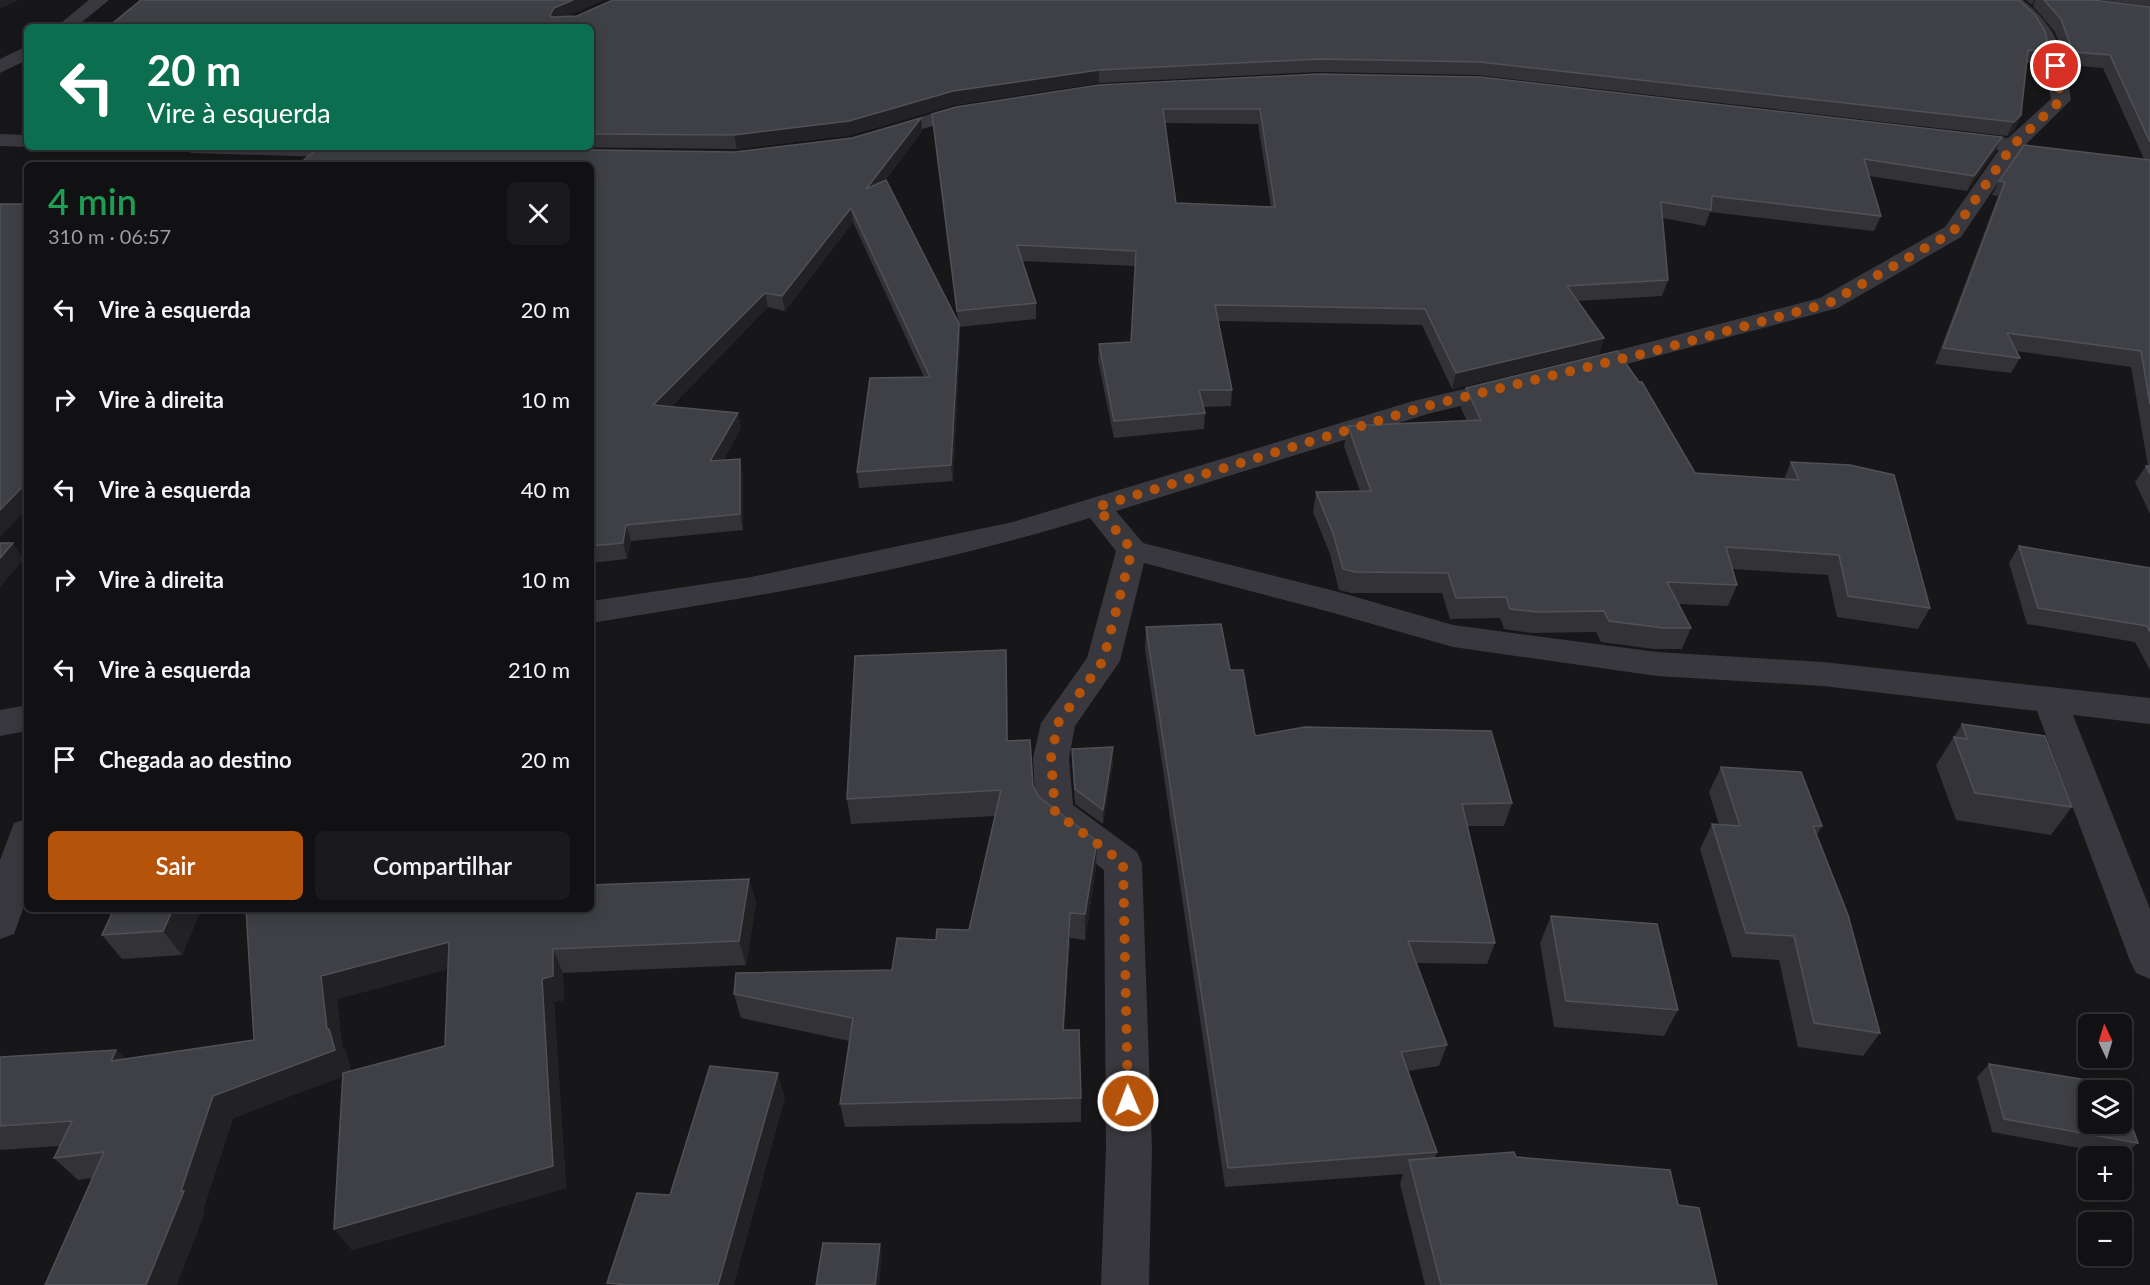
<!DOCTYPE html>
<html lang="pt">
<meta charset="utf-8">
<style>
:root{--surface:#111113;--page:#1a1a1c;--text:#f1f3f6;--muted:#9c9da0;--line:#303133;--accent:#b45309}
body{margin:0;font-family:Lato,sans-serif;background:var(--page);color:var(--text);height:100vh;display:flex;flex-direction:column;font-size:22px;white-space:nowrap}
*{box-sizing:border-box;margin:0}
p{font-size:20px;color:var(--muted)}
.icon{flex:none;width:33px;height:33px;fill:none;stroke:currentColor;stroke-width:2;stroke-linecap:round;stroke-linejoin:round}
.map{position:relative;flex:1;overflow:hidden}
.panel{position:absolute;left:24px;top:162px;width:570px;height:750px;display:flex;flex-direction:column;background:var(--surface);border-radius:9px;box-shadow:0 3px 15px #0003,0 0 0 2px var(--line)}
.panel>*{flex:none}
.hud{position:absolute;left:24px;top:24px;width:570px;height:126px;border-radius:9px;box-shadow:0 3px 15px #0003,0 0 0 2px var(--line);background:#0b6e4f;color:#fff;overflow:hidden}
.needle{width:39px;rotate:356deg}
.fabs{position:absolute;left:2078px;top:1014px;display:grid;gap:12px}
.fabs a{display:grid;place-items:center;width:54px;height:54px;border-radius:9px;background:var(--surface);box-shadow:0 3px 15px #0003,0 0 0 2px var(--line);font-size:30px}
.pin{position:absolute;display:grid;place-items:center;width:51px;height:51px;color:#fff;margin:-26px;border:3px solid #fff;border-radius:50%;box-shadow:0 2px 6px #0007}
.me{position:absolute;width:66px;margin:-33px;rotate:359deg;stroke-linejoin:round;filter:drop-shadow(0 0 4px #0008)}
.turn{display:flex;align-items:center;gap:21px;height:126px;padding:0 24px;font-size:27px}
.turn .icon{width:78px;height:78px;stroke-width:2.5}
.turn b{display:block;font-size:42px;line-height:51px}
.round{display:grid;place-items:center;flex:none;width:63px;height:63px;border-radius:9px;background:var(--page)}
.headline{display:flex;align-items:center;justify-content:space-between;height:102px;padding:0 24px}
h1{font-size:36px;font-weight:600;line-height:45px;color:#1e9e55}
.cta{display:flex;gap:12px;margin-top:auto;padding:12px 24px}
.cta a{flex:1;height:69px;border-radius:9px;background:var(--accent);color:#fff;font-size:24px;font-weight:600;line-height:69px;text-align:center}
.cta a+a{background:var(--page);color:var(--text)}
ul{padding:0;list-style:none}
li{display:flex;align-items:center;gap:18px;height:90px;padding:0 24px}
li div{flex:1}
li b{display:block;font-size:22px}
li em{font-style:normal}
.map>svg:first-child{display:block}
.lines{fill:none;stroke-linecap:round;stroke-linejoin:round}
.street{fill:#38383e;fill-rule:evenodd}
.wall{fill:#333337;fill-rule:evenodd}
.shaded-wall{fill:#222225}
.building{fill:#3f4045;stroke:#505157;stroke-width:1.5;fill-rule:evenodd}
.route{stroke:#b45309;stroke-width:10;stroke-dasharray:0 18}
</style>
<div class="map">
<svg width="2150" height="1285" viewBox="0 0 2150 1285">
<rect width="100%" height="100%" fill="#171719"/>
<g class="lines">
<g class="street">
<path d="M89,0H109L76,27H56Z"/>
<path d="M2004,0H2023C2060,30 2064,55 2071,100L2021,149L1961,237L1838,308L1578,377L1569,375L1565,369L1569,363L1820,298L1945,227L1999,150L1948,143L1945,139L1948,135L1955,133L2008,138L2051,99L2041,43L2031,26Z"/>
<path d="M27,46V60L0,73V59Z"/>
<path d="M975,104L982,106L985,110L982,114L956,119L878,142L871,140L868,136L871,132L947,109Z"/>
<path d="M0,134L27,135L28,147L0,146Z"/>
<path d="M182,147H365L370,152L367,156L360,158L192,153L185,151Z"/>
<path d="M1507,379L1516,381L1520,387L1516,393L1431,413L1116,511L1143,543L1335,591L1453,625L1657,652L1823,662L2150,698V724L2073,715L2150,909V979L2136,973L2130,961L2037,711L1823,686L1657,676L1453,647L1330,612L1144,563L1120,661L1075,726L1069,758L1073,805L1137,852L1142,863L1152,1149L1149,1285H1101L1106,1149L1104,870L1042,822L1036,812L1033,758L1041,723L1087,658L1116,551L1090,518C928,568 758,597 591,623V601L751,577L1013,522L1413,401Z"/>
<path d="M27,705V731L0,736V710Z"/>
<path d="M27,819V898L14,934L0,939V860L14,823Z"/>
</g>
</g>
<g class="wall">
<path d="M604,0L567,16L2019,0L2049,51L2042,64L2026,63L2021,115L2015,129L2007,136L1477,75L1317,72L1099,83L954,105L851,135L737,149L559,147H591V27H108Z"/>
<path d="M2026,0H2034L2032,5Z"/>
<path d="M2035,0H2093L2150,7V514L2135,482L2146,466H2148L2131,367L2016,351L2020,358L2011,373L1935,364L1998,196L1992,195L1999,181L2144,159L2103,68L2067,65L2055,32L2033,6Z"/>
<path d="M2101,0H2150V6Z"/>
<path d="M1099,85L1995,152L1967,191L1869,176L1881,216L1874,231L1710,212L1705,226L1663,218L1668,280L1662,296L1577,301L1604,338L1599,354L1452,389L1422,325L1218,321L1232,390L1231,406L1203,407L1205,413L1204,429L1114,438L1098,360L1099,344L1131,342L1135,266L1022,261L1036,303V319L959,327L960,339L953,481L859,488L857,472L924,377L853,222L785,311L768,307L671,407L738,413L741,428L723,460L740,459L743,475V530L631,541L627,559L591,563V165L735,152L852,138L921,118L922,131L885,180L958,321L932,114ZM1165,123L1258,124L1271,207L1176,203Z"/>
<path d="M1466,388L1695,473L1784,479L1791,462L1930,608L1918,629L1837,617L1828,575L1732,569L1737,585L1728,606L1679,604L1691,628L1682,649H1654L1601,642L1596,632L1531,633L1504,629L1500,618L1450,619L1442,593H1351L1339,590L1330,554L1313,512L1316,492L1360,491L1344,446L1348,426L1467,421L1461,408Z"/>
<path d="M2019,546L2150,568V670L2135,642L2027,624L2009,563Z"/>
<path d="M1146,627L1230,670L1255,736L1512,803L1504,826H1467L1495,943L1487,964L1416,963L1447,1045L1439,1066L1408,1071L1437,1152L1435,1158L1516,1157L1678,1205L1717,1285H1425L1400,1184L1403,1174L1225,1187L1145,649Z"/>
<path d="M1007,676L1008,741L1039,797L1096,867L1085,940L1070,938L1064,1030L1081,1098V1122L845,1127L840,1104L849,1041L741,1018L734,994L892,970L936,940L969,930L995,816L851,824L847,799Z"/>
<path d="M1962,724L2072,807L2051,835L1956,820L1936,765Z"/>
<path d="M1113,747V762L1103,824L1075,804L1072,764V749Z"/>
<path d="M1721,767L1822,826L1817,835L1880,1033L1863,1056L1798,1047L1779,960L1732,957L1700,849L1712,824L1719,825L1709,792Z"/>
<path d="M749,879L756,903L746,965L563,973L564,1000L554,1002L566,1188L352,1250L334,1229L343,1076L233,1118L203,1210L205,1212L93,1178L78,1180L54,1158L60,1146L0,1150V1057L116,1050L125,1059L254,1040L246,909ZM448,969L445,1046L351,1071L346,1052L342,1047L337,999Z"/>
<path d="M201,909L182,955L122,959L102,935Z"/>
<path d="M1551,916L1678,1010L1664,1036L1554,1027L1540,943Z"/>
<path d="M1989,1064L2138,1143L2123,1156L1992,1132L1977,1077Z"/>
</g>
<g class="shaded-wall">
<path d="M0,0H19L0,9Z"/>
<path d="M573,0H604L557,21L550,15L554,8Z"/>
<path d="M1099,70V83L954,105L851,135L737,149L734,135L953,91Z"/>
<path d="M2021,115L2015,129L2007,136L2014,122Z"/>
<path d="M921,118L922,131L867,203L866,189Z"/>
<path d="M2002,137L1995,152L1967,191L1974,176Z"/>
<path d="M851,208L853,222L785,311L782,296Z"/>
<path d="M765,293L768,307L657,421L653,405Z"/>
<path d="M959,324L960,339L953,481L951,465Z"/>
<path d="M1604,338L1599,354L1452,389L1456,373Z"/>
<path d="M738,413L741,428L713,476L710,461Z"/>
<path d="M740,459L743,475V530L740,514Z"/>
<path d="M27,482V509L0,537V510Z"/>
<path d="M626,525L631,541L627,559L623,543Z"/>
<path d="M13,543L24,559L0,587V558Z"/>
<path d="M1006,650L1007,676L1008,767L1007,741Z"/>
<path d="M1113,747V762L1103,824V810Z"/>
<path d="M1097,841L1096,867L1085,940V914Z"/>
<path d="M749,879L756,903L746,965L739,941Z"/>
<path d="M173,909H201L182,955L163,931Z"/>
<path d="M1070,913V938L1063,1054V1030Z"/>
<path d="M449,942L462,965L337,999L342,1047L346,1052L351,1073L233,1118L203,1210L205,1212L177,1285H146L181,1191L213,1096L327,1029L321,976Z"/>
<path d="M553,949L563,973L564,1000L554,1002L566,1188L352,1250L334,1229Z"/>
<path d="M116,1050L138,1073L111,1061Z"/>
<path d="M778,1073L785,1098L734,1285H718Z"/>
<path d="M880,1244L882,1256L879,1285H875Z"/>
</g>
<g class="building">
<path d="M141,0H573L554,8L550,15L552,17L577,16L613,0H2019L2035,15L2045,31L2049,51L2028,50L2021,115L2014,122L1480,62L1319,59L1099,70L953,91L849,121L734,135L591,134V27H108Z"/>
<path d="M2044,0H2093L2150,7V142L2110,55L2073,52L2061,19Z"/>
<path d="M1319,74L1480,77L2002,137L1974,176L1864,159L1881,216L1712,196L1711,210L1661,202L1668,280L1567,286L1604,338L1456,373L1425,309L1215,305L1232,390H1199L1205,413L1114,421L1099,344L1131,342L1136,251L1017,245L1036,303L957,311L932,114L956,107L1099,85ZM1163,109H1260L1275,207L1176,203Z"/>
<path d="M921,118L866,189L886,180L959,324L951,465L857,472L870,378L930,377L851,208L782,296L765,293L653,405L738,413L710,461L740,459V514L626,525L623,543L591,546V165H298L319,147H395L735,152L852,138Z"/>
<path d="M2024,145L2150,160V404L2141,351L2007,333L2020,358L1943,348L2005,182L1999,181Z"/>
<path d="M0,204H25L27,205V482L0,510Z"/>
<path d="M1617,351L1639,382H1642L1695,473L1799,480L1791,462L1850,465L1894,475L1930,608L1848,596L1839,555L1726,547L1737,585L1667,582L1691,628H1663L1609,621L1604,611L1538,612L1510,609L1506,597L1456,598L1448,573L1355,572L1343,569L1333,533L1316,492L1371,491L1348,426L1481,420L1466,388Z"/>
<path d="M2146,466H2150V474Z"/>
<path d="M0,543H13L0,558Z"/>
<path d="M2019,546L2150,568V632L2147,626L2038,608Z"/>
<path d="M1221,624L1230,670H1243L1255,736L1305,727L1491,731L1512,803L1462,804L1495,943L1408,941L1447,1045L1401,1052L1437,1152L1228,1168L1146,627Z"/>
<path d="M1006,650L1007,741L1030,740L1033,786L1039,797L1097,841L1085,914L1070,913L1063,1030H1079L1081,1098L840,1104L853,1018L734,994L736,973L892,970L897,938L936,940L937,929L969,930L1001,790L847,799L855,656Z"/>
<path d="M1962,724L2045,736L2072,807L1975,793L1954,737L1967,739Z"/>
<path d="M1113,747L1103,810L1075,789L1072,749Z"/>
<path d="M1721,767L1801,772L1822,826H1813L1848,915L1880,1033L1814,1023L1794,936L1746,933L1712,824L1740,826Z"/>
<path d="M749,879L739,941L553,949V976L542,979L553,1166L334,1229L343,1073L445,1046L449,942L321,976L327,1029H329L335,1050L213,1096L181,1191H184L146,1285H45L104,1152L54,1158L72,1121L0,1126V1057L116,1050L111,1061L254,1040L246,909H591V885Z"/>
<path d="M114,909H173L163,931L102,935Z"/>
<path d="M1551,916L1657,924L1678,1010L1566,1001Z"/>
<path d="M1989,1064L2117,1085L2119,1090H2088V1124H2121V1096L2138,1143L2004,1119Z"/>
<path d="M710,1066L778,1073L718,1285H627L607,1283L637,1193L670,1195Z"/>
<path d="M1514,1152L1516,1157L1670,1170L1678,1205L1699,1208L1717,1285H1441L1409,1160Z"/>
<path d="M823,1243L880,1244L875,1285H816Z"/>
</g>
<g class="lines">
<path class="route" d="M1128,1101L1123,863L1055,812L1051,758L1058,723L1103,661L1132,550L1097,507L1423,407L1654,351L1829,303L1953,232L2013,145L2061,100L2056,66"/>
</g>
</svg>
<div class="fabs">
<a><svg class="needle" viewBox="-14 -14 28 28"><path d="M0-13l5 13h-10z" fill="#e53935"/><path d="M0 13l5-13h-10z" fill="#9c9da0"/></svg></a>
<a><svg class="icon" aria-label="layers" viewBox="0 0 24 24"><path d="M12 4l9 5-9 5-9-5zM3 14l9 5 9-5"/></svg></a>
<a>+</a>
<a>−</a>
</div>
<div class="pin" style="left:2056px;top:66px;background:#d93025"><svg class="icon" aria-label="arrive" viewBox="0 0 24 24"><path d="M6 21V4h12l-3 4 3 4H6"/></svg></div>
<svg class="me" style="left:1128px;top:1101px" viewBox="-20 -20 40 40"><circle r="17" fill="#b45309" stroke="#fff" stroke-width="3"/><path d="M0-11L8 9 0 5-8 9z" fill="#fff"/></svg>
<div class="hud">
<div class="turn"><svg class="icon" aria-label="left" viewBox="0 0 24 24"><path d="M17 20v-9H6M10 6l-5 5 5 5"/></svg><div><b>20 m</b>Vire à esquerda</div></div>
</div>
<section class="panel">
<div class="headline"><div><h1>4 min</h1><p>310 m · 06:57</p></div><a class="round"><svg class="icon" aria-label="close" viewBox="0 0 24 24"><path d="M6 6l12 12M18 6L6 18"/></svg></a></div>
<ul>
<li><svg class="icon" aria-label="left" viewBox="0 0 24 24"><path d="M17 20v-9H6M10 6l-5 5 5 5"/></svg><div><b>Vire à esquerda</b></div><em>20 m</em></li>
<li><svg class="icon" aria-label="right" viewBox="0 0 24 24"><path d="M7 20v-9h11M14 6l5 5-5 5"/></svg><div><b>Vire à direita</b></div><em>10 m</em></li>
<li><svg class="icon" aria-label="left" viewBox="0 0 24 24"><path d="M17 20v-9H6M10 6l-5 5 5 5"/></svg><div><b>Vire à esquerda</b></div><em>40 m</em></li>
<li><svg class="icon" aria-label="right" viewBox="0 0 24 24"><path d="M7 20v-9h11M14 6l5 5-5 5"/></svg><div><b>Vire à direita</b></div><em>10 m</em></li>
<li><svg class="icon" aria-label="left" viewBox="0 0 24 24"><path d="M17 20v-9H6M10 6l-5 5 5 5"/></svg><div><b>Vire à esquerda</b></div><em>210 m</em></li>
<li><svg class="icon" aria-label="arrive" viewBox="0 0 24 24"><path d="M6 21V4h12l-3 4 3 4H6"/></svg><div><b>Chegada ao destino</b></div><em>20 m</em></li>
</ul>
<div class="cta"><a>Sair</a><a>Compartilhar</a></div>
</section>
</div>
